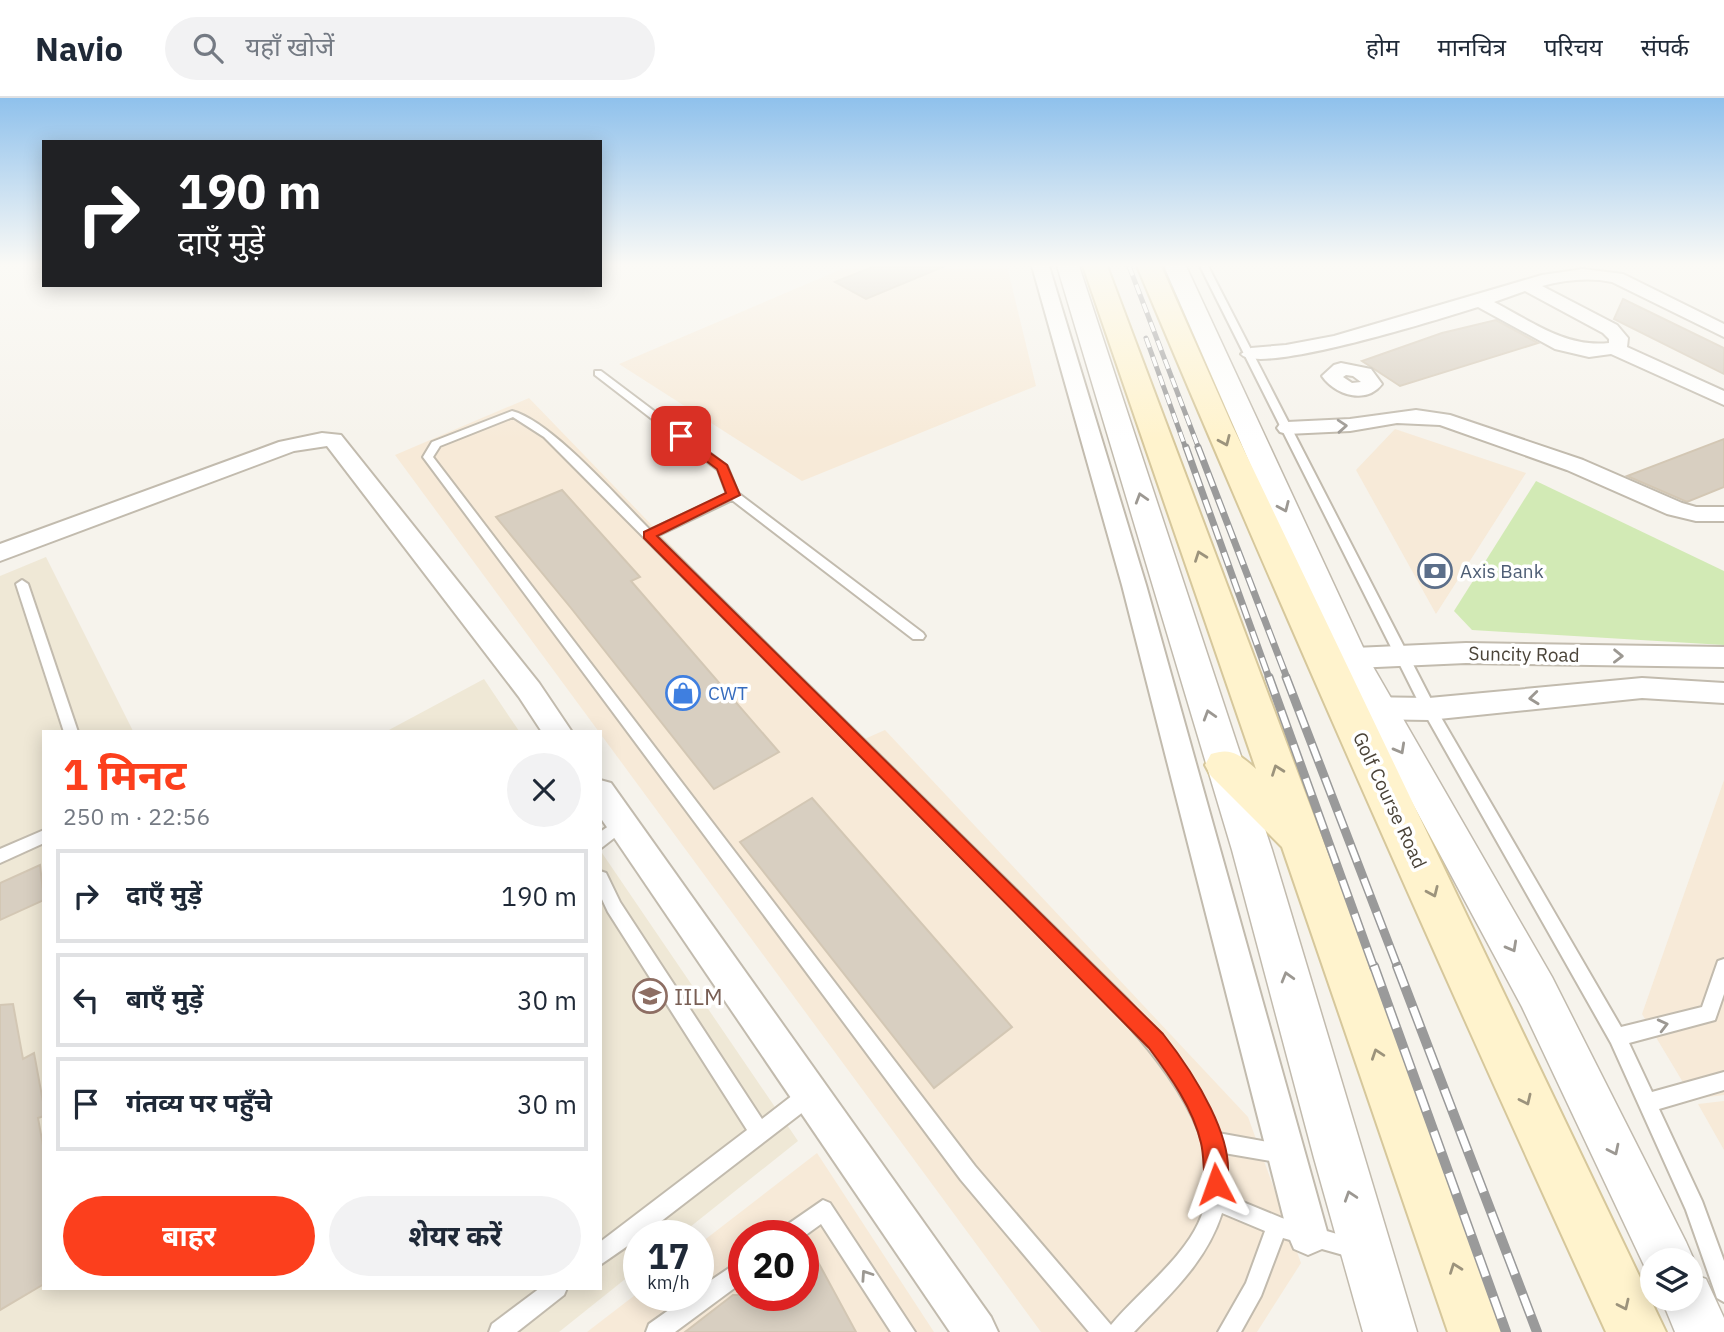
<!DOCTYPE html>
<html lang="hi">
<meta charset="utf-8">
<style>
:root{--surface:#fff;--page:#f2f2f3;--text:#1f2937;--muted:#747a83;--line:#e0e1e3;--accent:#fc3f1d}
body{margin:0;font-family:"IBM Plex Sans","Noto Sans Devanagari",sans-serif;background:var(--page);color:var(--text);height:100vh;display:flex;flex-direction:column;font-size:26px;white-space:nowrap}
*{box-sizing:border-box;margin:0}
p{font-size:23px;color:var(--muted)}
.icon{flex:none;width:38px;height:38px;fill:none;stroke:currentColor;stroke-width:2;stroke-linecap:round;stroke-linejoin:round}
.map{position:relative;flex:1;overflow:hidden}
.side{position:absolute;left:42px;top:632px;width:560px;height:560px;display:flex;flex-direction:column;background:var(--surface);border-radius:0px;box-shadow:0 4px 18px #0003}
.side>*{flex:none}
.hud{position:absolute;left:42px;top:42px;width:560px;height:147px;border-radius:0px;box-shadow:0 4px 18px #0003;background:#202124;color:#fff;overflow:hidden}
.fabs{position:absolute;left:1640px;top:1150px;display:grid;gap:14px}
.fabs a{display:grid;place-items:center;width:63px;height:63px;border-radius:50%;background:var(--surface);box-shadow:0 4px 18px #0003;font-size:35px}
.speed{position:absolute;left:623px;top:1122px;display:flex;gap:14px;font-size:35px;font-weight:700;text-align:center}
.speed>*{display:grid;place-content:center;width:91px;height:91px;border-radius:50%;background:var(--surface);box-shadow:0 4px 18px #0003;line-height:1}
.speed small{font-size:18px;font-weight:400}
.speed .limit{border:10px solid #d22;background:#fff;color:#111}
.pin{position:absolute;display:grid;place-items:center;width:60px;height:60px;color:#fff;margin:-30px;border-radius:14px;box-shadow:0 4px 10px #0006}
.me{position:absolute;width:77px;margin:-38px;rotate:356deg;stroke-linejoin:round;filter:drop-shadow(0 0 5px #0008)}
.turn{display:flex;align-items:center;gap:24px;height:147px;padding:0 21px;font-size:32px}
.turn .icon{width:91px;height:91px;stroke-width:2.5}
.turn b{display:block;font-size:49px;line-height:60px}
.round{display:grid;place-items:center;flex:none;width:74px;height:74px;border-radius:37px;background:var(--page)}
.overview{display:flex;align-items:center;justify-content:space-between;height:119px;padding:0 21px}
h1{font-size:42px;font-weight:700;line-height:52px;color:var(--accent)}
.primary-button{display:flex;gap:14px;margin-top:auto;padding:14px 21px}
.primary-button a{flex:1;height:80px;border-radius:42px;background:var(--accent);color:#fff;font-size:28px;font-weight:700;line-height:80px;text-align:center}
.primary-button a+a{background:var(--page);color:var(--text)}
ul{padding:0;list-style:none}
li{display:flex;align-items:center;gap:21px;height:94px;margin:0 14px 10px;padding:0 7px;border:4px solid var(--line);border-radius:0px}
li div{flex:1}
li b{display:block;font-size:26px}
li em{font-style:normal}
header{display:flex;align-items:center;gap:42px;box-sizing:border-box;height:98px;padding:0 35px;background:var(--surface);border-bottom:2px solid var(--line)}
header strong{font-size:33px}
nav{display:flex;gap:38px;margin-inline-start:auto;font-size:24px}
.search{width:490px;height:63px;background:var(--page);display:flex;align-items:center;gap:18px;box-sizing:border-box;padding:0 24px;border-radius:38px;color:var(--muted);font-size:26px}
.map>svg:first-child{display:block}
.commercial{fill:#f7ead8;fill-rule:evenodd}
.education{fill:#efe8d6}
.green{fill:#d2eab5}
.building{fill:#d8cfc1;stroke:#d3c7b4;stroke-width:2}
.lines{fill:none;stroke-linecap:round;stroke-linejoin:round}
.service-casing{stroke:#c2bbae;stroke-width:4}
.minor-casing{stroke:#c2bbae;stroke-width:4}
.tertiary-casing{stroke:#c2bbae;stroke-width:3}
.secondary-casing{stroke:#d6c79b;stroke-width:4}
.service{fill:#fff;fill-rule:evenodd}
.minor{fill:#fff;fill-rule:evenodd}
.tertiary{fill:#fff;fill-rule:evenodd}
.secondary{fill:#fff3cd;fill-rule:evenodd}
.rail-far3-casing{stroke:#9a9a9a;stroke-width:5}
.rail-far2-casing{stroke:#9a9a9a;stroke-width:7}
.rail-far1-casing{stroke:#9a9a9a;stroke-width:9}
.rail-casing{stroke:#9a9a9a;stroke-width:10}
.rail-far3{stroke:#fff;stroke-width:3.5;stroke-dasharray:10;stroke-linecap:butt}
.rail-far2{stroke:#fff;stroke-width:4.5;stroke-dasharray:14;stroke-linecap:butt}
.rail-far1{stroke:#fff;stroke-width:6;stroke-dasharray:18;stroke-linecap:butt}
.rail{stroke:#fff;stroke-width:7;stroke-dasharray:22;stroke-linecap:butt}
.oneway{stroke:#9c9892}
.oneway2{stroke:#9c937c}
.route{fill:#fc3f1d;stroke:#a42913;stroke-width:2}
.labels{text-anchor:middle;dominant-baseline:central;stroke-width:7;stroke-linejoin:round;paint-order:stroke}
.service-label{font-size:19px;fill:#4e5e75;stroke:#fff;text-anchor:start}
.street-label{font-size:19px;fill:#4b4439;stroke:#fff}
.shop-label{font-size:19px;fill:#366cbe;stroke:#fff;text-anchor:start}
.near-education-label{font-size:23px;fill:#785e54;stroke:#fff;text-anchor:start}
</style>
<header>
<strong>Navio</strong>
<div class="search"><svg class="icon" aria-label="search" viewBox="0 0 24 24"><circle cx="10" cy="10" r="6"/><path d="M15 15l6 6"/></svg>यहाँ खोजें</div>
<nav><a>होम</a><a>मानचित्र</a><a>परिचय</a><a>संपर्क</a></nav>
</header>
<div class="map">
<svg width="1724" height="1234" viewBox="0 0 1724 1234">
<rect width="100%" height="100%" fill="#f6f3ec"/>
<g class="commercial">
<path d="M849,168H1007L1036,288L802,383L619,266Z"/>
<path d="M529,300L860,643L885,632L1248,1019L1301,1165L1257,1234H1041L395,357Z"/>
<path d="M1395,331L1526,375L1436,516L1356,372Z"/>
<path d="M1724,682V997L1693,1001L1642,916Z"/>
<path d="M1724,1003V1052L1698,1006Z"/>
<path d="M817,1055L934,1234H587L639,1194V1197H698V1147ZM744,1138H803V1197H744Z"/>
</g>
<g class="education">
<path d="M46,459L133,633L44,634V1190H600V752L798,1043L680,1137L639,1138V1170L559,1234H0V478Z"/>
<path d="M484,581L519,633H387Z"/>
</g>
<path class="green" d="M1536,383L1724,473V547L1472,532L1454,513Z"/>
<g class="building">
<path d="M875,168H945L866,201L835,184Z"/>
<path d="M1623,201L1724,250V276L1614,221Z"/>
<path d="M1496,222L1538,245L1400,288L1362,263L1442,235Z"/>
<path d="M1724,341V389L1687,404L1627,378Z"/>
<path d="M562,392L640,479L631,483L779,654L714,691L571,510L496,419Z"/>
<path d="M812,700L1012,929L934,990L740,744Z"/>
<path d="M40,767L44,802L0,822V785Z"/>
<path d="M13,906L23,961L34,955L44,1009V1018L38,1020L44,1053V1186L0,1212V907Z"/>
<path d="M805,1140L856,1234H685L733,1197H803V1142Z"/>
</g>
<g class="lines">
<g class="service-casing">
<g id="service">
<path d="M1200,168H1208L1435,609L1621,929L1702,909L1718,863L1724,861V896L1715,922L1629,945L1652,994L1724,974V992L1659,1011L1702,1103L1724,1163V1204L1717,1200L1686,1112L1611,945L1422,611Z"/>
<path d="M595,273H601L727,368L738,395L923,535L925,538L923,541H913L732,402L657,438L1128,902C1166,943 1197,984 1218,1035L1290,1048L1293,1055L1290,1062L1283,1065L1224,1055L1227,1072L1226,1097L1282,1120L1361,1143L1364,1150L1361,1157L1354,1160L1283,1140L1261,1198L1241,1234H1218L1246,1185L1265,1133L1222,1115C1206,1165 1169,1197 1134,1234H1089L961,1082L423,359L432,344L512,313C551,323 619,401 650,432L727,396L718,372L595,277ZM513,319L544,339L1116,914C1168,971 1243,1061 1190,1140C1168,1173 1136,1197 1111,1227L975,1068L433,359L440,348Z"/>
<path d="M22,482L28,486L78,634H64L16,486Z"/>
<path d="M622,719L627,720L630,725L627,730L600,751V734Z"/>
<path d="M44,732V745L0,765V751Z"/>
<path d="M600,773L606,775L620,804L762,1021L802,990L809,988L816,990L818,997L816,1004L642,1138H639V1140L600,1167V1144L747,1032L608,814L600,797Z"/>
<path d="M823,1102L830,1105L915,1234H891L821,1126L803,1139L778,1138L781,1131Z"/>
<path d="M744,1160V1183L675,1234H646L649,1226L690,1197H698V1191Z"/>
<path d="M540,1190H567L564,1197L517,1234H489L492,1226Z"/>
</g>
</g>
<g class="minor-casing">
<g id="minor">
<path d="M1032,168H1049L1146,487L1328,1137L1322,1151L1308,1157L1294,1151L1288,1137L1122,487Z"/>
<path d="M1583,171L1623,176L1724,226V239L1612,184C1588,179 1565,182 1542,188L1617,227L1628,240L1627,249L1724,293V307L1611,256L1589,259L1555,251L1478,209C1446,219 1259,278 1241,256L1251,250L1286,247L1334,238L1542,177ZM1525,193L1603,235L1609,241V245C1566,250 1531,223 1494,204Z"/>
<path d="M1341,265L1371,271L1382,286C1366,307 1335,297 1322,278L1334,267ZM1346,277L1353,278L1361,284L1352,285L1343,279Z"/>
<path d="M1416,312L1450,317L1583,362L1682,405L1696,409H1724V423H1696L1667,416L1567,372L1440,327L1397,325L1350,333L1287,336L1280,334L1277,330L1280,326L1287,324L1350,321Z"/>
<path d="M322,335L341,337L539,585L572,634H542L519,599L327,348L294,353L0,463V446L279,344Z"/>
<path d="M1466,545L1724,549V569L1466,565L1332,571L1323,568L1319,561L1323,554L1332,551Z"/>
<path d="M1642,580L1724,585V605L1642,600L1429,622L1360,621L1350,617L1346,610L1350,603L1360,599L1429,600Z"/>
<path d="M600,682L611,685L991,1219L998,1234H950L600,719Z"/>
</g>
</g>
<g class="tertiary-casing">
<g id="tertiary">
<path d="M1057,168H1079L1272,752L1417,1234H1363L1314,1060L1232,752Z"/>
<path d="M1164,168H1186L1368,560L1552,879L1686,1144L1694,1162L1690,1170V1162H1652V1181L1650,1180L1522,909L1335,561Z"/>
<path d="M1690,1175L1706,1181L1724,1220V1234H1675L1661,1200H1690Z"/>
</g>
</g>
<g class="secondary-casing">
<g id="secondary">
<path d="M1083,168H1107L1508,1234H1448L1282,749L1211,678L1205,667L1211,656C1232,649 1240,657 1256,671Z"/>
<path d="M1137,168H1161L1232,327L1666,1234H1606C1445,881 1287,526 1137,168Z"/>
</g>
</g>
<use href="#service" class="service"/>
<use href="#minor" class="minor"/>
<use href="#tertiary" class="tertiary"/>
<use href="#secondary" class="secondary"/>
<g class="rail-far3-casing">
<g id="rail-far3">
<path d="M1129,168L1199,351"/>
<path d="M1146,240L1186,351"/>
</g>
</g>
<g class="rail-far2-casing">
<g id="rail-far2">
<path d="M1186,349L1269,580"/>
<path d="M1198,349L1287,580"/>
</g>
</g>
<g class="rail-far1-casing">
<g id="rail-far1">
<path d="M1269,579L1374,870"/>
<path d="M1286,579L1398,870"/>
</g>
</g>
<g class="rail-casing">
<g id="rail">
<path d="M1374,868L1506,1234"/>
<path d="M1397,868L1537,1234"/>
</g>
</g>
<use href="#rail-far3" class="rail-far3"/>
<use href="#rail-far2" class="rail-far2"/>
<use href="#rail-far1" class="rail-far1"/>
<use href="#rail" class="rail"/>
</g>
<defs><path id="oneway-chevron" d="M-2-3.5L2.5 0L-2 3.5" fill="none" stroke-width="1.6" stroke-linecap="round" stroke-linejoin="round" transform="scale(1.75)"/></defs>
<g class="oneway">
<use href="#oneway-chevron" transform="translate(1342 328) rotate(-4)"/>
<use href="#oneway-chevron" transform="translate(1141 400) rotate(-107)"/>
<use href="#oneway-chevron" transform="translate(1284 409) rotate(66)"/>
<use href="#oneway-chevron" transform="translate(1618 558) rotate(1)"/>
<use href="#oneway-chevron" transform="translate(1534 600) rotate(174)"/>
<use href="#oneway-chevron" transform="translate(1209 617) rotate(-107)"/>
<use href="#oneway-chevron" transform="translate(1400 651) rotate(61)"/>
<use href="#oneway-chevron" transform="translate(1512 849) rotate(61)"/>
<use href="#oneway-chevron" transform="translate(1287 879) rotate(-106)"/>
<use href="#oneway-chevron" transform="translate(1663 927) rotate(-14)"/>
<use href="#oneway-chevron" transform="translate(1614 1052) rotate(64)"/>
<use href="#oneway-chevron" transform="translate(1350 1098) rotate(-108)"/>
<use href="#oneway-chevron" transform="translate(866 1177) rotate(-124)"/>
</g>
<g class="oneway2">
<use href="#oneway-chevron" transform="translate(1225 343) rotate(66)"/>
<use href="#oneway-chevron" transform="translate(1200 458) rotate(-110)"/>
<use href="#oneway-chevron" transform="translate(1277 672) rotate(-110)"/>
<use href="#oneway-chevron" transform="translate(1433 794) rotate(66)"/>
<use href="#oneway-chevron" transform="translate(1377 956) rotate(-109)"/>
<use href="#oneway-chevron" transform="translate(1526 1002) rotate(65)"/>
<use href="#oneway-chevron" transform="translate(1455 1170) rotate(-110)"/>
<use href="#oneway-chevron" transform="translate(1624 1207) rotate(65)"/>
</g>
<linearGradient id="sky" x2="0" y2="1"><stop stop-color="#8fc1ec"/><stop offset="0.49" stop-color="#fbfaf6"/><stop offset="1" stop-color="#fbfaf6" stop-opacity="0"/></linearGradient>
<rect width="1724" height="341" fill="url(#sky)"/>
<path class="route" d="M681,334L727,367L740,397L657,438L1163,936C1190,970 1243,1048 1224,1093L1216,1097L1208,1093C1202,1079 1205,1061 1201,1045C1193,1010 1170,978 1149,950L644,440V434L726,395L717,371L677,341L675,338Z"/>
<defs>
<g id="bank-ring" transform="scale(1.75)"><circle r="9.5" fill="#fff" stroke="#5c6f8a" stroke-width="1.5"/><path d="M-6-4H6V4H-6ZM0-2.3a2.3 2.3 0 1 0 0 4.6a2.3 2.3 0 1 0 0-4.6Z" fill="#5c6f8a"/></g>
<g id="shop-ring" transform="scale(1.75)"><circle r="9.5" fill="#fff" stroke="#3f7fe0" stroke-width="1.5"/><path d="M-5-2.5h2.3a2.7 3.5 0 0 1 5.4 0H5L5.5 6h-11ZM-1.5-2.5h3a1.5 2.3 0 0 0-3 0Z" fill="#3f7fe0"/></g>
<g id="university-ring" transform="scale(1.75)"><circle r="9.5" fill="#fff" stroke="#8d6e63" stroke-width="1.5"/><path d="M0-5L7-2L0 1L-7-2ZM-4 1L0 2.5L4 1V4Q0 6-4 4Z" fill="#8d6e63"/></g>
</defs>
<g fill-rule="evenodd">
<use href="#bank-ring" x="1435" y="473"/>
<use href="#shop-ring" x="683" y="595"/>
<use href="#university-ring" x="650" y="898"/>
</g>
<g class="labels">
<g class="service-label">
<text x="1460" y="473">Axis Bank</text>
</g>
<g class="street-label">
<text transform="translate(1524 556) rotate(1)">Suncity Road</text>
<text transform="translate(1390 702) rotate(65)">Golf Course Road</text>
</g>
<g class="shop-label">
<text x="708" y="595">CWT</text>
</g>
<g class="near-education-label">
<text x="674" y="898">IILM</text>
</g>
</g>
</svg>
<div class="fabs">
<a><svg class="icon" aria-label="layers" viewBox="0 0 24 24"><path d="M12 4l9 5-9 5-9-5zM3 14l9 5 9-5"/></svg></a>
</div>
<div class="speed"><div>17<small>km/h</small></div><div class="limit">20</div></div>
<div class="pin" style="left:681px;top:338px;background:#d93025"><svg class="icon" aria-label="arrive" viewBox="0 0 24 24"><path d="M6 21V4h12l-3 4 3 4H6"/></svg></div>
<svg class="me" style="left:1216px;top:1086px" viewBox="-20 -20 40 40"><path d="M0-17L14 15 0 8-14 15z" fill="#fc3f1d" stroke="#fff" stroke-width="4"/></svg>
<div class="hud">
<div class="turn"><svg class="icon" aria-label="right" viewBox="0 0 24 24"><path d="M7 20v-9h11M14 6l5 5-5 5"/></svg><div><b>190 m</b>दाएँ मुड़ें</div></div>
</div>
<section class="side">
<div class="overview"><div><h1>1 मिनट</h1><p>250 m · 22:56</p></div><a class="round"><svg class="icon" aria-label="close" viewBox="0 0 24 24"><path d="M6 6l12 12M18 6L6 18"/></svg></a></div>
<ul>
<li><svg class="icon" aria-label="right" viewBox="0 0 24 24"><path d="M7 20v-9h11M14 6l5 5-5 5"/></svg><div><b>दाएँ मुड़ें</b></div><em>190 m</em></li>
<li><svg class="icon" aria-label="left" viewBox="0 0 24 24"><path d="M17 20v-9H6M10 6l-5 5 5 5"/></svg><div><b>बाएँ मुड़ें</b></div><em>30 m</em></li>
<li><svg class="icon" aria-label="arrive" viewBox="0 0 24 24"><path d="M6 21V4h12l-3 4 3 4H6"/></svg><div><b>गंतव्य पर पहुँचे</b></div><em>30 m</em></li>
</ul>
<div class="primary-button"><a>बाहर</a><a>शेयर करें</a></div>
</section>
</div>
